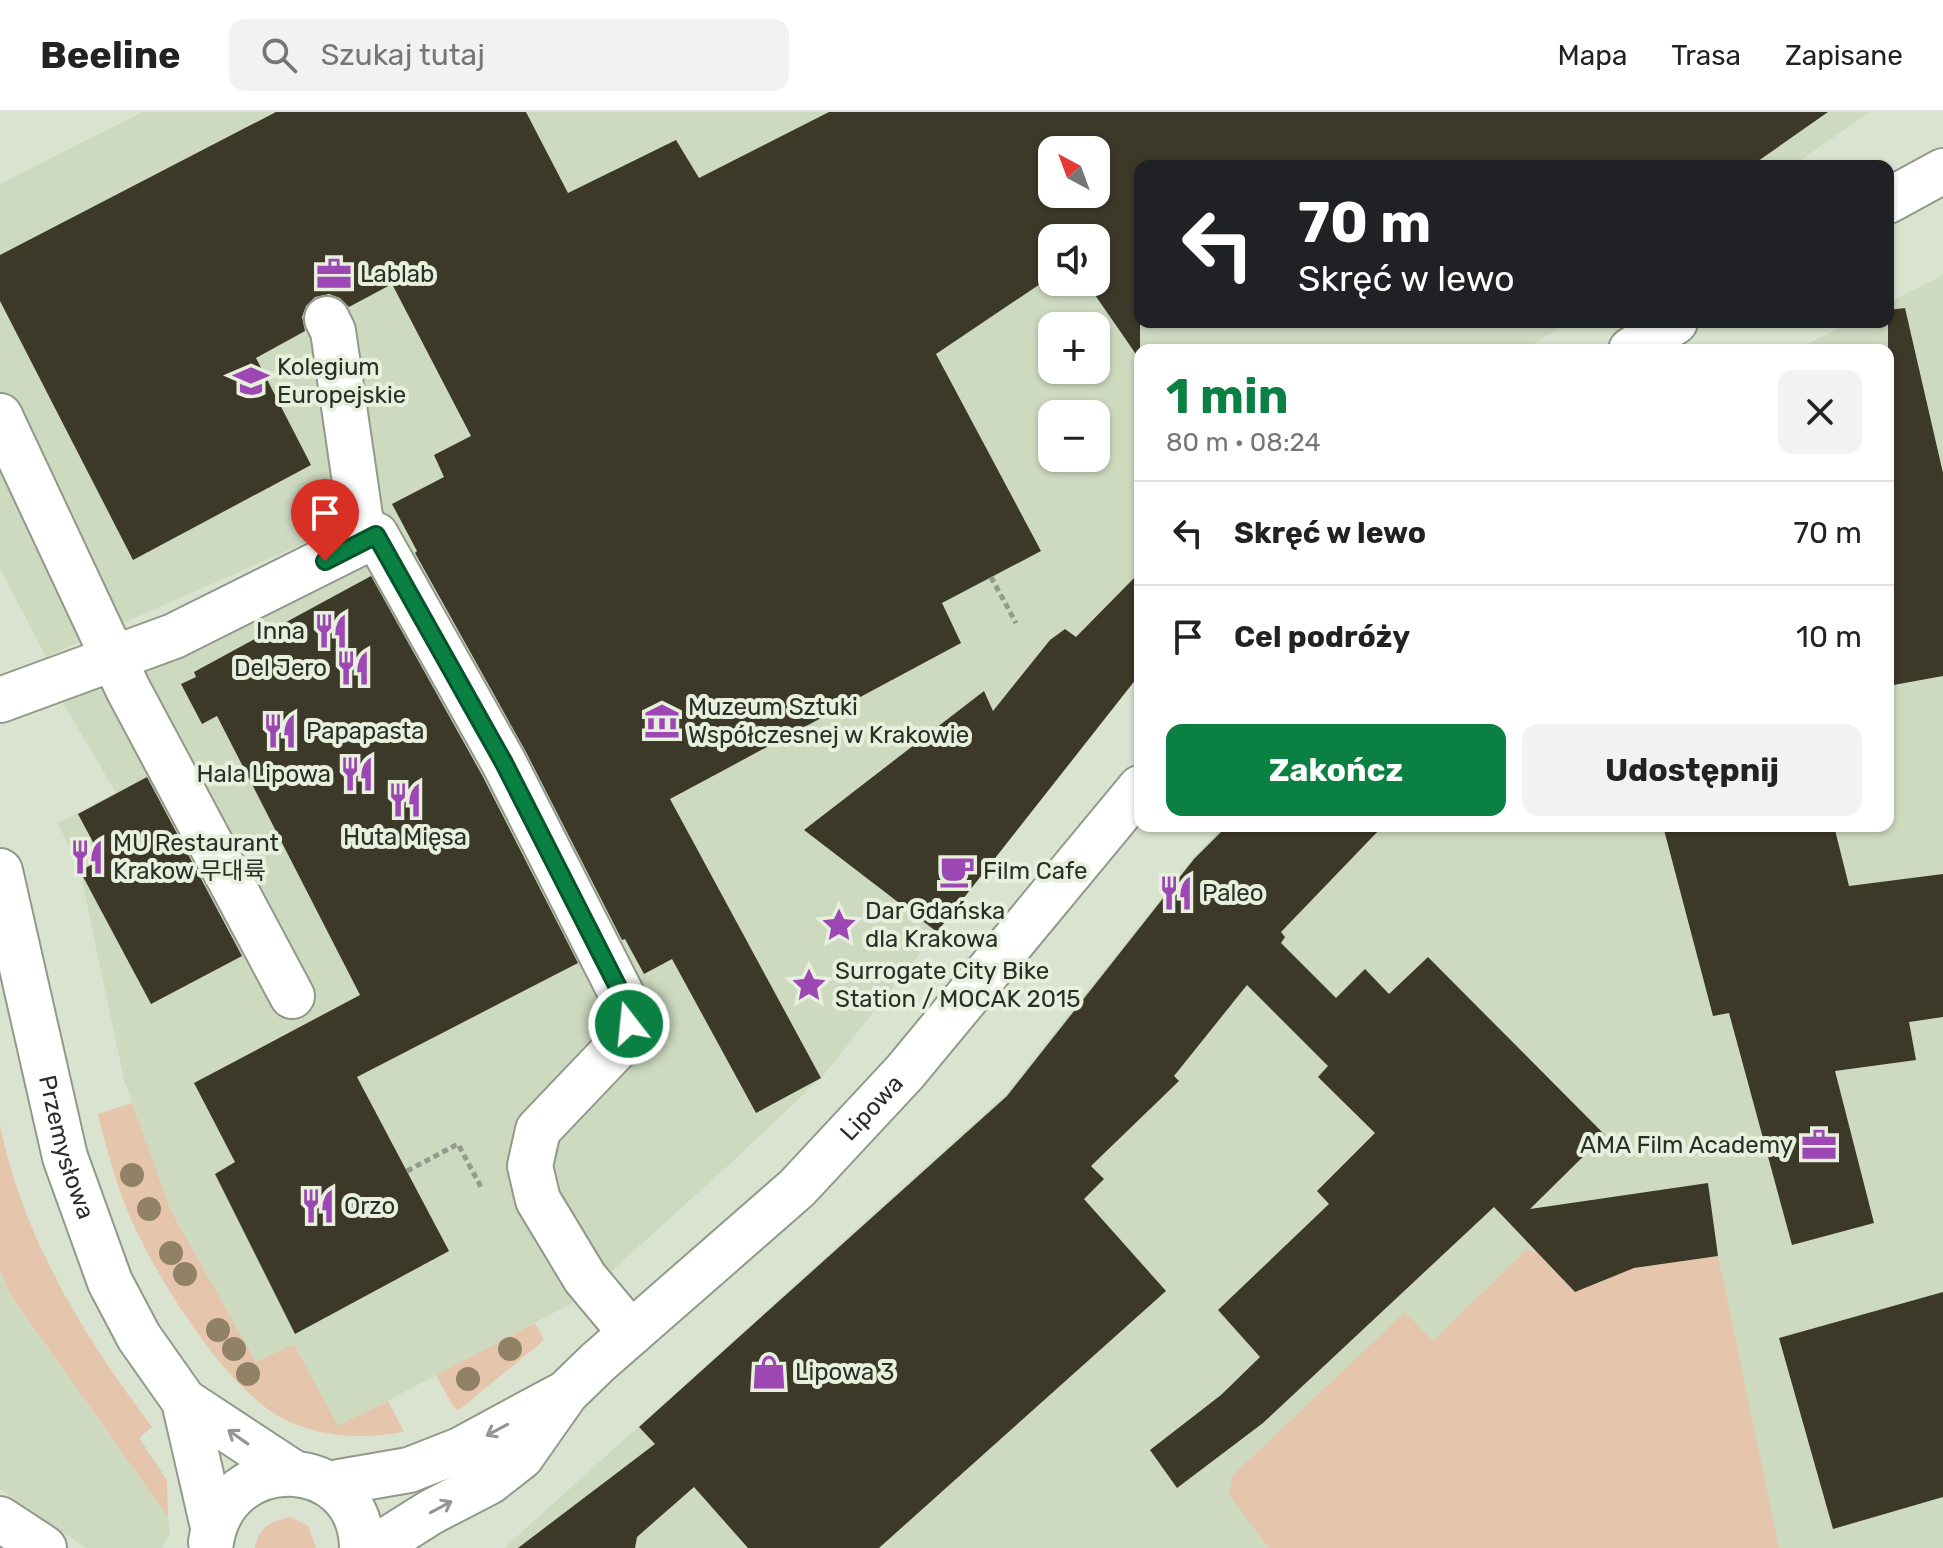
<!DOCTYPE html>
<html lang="pl">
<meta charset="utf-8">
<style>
:root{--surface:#fff;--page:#f2f2f2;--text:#222;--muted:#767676;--line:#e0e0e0;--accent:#0b8043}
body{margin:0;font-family:Rubik,"Noto Sans KR",sans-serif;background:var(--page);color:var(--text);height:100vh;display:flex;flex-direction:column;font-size:30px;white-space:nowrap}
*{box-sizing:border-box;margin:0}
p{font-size:26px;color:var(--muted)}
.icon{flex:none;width:44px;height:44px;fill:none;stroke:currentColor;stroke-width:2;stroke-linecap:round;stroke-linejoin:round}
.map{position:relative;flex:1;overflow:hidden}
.drawer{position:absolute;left:1134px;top:232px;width:760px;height:488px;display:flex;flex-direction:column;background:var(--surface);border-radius:16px;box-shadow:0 2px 6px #0004}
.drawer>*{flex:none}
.top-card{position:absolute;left:1134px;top:48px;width:760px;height:168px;border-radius:16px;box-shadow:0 2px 6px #0004;background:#202124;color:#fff;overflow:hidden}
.needle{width:52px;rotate:319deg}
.buttons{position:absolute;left:1038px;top:24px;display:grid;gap:16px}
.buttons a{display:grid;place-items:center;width:72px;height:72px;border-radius:16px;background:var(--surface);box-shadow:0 2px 6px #0004;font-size:40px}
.pin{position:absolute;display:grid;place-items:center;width:68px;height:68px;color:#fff;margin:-82px -34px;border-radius:50% 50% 50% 0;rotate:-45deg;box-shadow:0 0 8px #0007}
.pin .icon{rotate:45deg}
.me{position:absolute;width:88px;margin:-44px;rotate:344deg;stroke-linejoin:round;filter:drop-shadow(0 0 6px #0008)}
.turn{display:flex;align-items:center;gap:28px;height:168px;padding:0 32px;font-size:36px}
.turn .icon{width:104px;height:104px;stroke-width:2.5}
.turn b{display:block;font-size:56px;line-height:68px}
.round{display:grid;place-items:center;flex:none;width:84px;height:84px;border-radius:16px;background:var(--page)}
.head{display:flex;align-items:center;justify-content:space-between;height:136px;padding:0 32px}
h1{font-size:48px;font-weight:700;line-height:60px;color:var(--accent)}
.button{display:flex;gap:16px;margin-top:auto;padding:16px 32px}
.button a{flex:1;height:92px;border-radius:16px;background:var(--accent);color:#fff;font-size:32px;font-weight:700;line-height:92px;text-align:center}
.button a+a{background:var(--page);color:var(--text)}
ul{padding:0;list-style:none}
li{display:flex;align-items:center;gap:24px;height:104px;padding:0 32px;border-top:2px solid var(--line)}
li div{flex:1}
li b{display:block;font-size:30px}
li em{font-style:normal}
header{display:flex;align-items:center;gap:48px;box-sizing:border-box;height:112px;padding:0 40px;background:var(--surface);border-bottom:2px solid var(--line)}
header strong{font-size:38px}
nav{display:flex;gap:44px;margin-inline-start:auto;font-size:28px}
.search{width:560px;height:72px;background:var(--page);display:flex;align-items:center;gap:20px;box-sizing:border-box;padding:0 28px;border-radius:16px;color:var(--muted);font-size:30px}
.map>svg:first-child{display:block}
.built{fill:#cddac0;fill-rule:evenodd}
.green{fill:#e5c5ac}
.building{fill:#3d3929;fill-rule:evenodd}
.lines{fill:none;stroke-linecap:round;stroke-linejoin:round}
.minor-casing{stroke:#919a88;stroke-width:48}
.path{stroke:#949a8c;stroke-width:5;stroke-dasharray:6 4;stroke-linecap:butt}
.minor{stroke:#fff;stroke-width:44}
.tree{fill:#918266}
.oneway{stroke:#959693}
.route-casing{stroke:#07532c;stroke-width:20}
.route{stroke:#0b8043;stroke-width:14}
.labels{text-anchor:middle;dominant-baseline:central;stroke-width:8;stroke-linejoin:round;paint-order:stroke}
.poi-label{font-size:24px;fill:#2b2e27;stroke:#e7f0dd;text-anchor:start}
.street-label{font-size:24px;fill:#2b2e27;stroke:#e7f0dd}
</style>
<header>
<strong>Beeline</strong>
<div class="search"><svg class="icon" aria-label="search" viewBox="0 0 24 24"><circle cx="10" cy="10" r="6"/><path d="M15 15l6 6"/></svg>Szukaj tutaj</div>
<nav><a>Mapa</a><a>Trasa</a><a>Zapisane</a></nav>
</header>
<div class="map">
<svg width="1943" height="1436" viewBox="0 0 1943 1436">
<rect width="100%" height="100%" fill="#dae3d0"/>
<g class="built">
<path d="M142,0H1870L1792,54H1140V210H1567L1526,238H1140V562L823,964L732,1050L582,1186L338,1315L294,1232L256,1251L171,1099L124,968L80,759L58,711L116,681L48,565L370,402L46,545L0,456V72ZM1052,38H1096V82H1052ZM1052,126H1096V170H1052ZM1052,214H1096V258H1052ZM1052,302H1096V346H1052Z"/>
<path d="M1943,163V1436H504L1005,983L1193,746L1223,714H1888V238H1795L1851,210H1888V191Z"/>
<path d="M0,1160L11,1185L168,1405L170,1422L162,1436H86L0,1377Z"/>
</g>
<g class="green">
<path d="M132,991L171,1099L256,1250L294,1232L338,1314L388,1289L404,1320C364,1327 328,1326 290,1310C230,1285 157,1166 131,1107C116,1073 107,1038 98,1002Z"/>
<path d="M0,1014C23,1126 84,1225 152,1315L139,1326L167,1368L168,1405L11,1184L0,1159Z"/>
<path d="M1526,1138L1538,1141L1575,1180L1610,1166L1614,1159L1718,1144L1779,1436H1269L1229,1383L1233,1363L1405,1200L1433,1229Z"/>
<path d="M535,1211L544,1228L459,1298L454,1296L436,1263Z"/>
<path d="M291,1405L308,1414L316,1436H255C259,1415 271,1409 291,1405Z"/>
</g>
<g class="building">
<path d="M276,0H526L568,81L676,28L699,66L829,0H1828L1751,54H1140V248L1086,170H1096V126H1052V164L936,242L1041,439L942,491L961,531L670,687L821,966L756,1001L672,847L644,862L625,827L622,828L526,640L415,441L417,439L392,392L444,365L434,343L471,324L392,172L349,195L340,186L329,182L315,185L306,194L302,205L305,219L256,246L311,353L133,448L0,189V143ZM1052,38H1096V82H1052Z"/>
<path d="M1905,196L1943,361V564L1888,574V198Z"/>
<path d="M1140,460V562L937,820L804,718L984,579L993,599L1050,528L1065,517L1076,525Z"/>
<path d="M371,464L482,663L578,851L357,965L449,1139L295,1222L215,1062L235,1050L194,971L360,883L217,604L202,612L181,572L196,565L194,560Z"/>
<path d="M147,665L242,844L151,892L80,759L102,747L78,702Z"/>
<path d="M1227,714H1383L1281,820L1285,825L1281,831L1336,886L1365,857L1389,882L1428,845L1605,1023L1530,1097L1708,1071L1718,1144L1634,1156L1575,1180L1494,1095L1263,1311L1177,1376L1150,1338L1221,1283L1260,1245L1218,1198L1329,1092L1317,1079L1375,1021L1318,965L1328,954L1247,873L1174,964L1179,969L1091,1054L1104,1067L1084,1087L1166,1179L879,1436H748L694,1375L637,1425L635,1436H518L655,1332L639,1315L1007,984L1194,747Z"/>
<path d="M1663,714H1834L1849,774L1943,762V905L1909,910L1916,948L1835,959L1874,1111L1792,1133L1729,901L1713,904Z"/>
<path d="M1943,1180V1385L1833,1417L1779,1226Z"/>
</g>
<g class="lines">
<g class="minor-casing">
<g id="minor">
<path d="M1888,89L1943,59"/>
<path d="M327,207L333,219L360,404L367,427"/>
<path d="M1631,238L1675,210"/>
<path d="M0,304L128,577L292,884"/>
<path d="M0,588L174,524L376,423L504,651L626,891L629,912L620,932L538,1018L530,1054L538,1088L585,1166L631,1221"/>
<path id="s1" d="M0,759L65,1045L110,1170L139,1225L184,1289L213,1415"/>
<path d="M184,1289L292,1360"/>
<path d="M328,1372L409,1358L460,1338L560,1284"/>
<path d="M0,1407L44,1436"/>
<path d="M211,1430C226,1335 361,1341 362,1436"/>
<path id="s2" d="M374,1436L431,1400L489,1370L521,1345L566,1281L598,1250L797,1076L905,960L1140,676"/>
</g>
</g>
<g class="path">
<path d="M991,465L1016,511"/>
<path d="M407,1059L458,1032L481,1075"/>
</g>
<use href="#minor" class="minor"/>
</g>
<g class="tree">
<circle cx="132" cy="1063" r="12"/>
<circle cx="149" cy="1097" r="12"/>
<circle cx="171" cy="1141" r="12"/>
<circle cx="185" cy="1162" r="12"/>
<circle cx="218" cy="1218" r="12"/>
<circle cx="234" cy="1237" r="12"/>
<circle cx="510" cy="1237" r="12"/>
<circle cx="248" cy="1262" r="12"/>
<circle cx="468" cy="1267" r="12"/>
</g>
<defs><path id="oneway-shaft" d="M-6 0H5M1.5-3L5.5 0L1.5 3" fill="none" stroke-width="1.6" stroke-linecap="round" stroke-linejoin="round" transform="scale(2)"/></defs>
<g class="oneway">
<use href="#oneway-shaft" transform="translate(497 1318) rotate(152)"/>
<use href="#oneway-shaft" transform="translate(238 1325) rotate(-145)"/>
<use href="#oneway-shaft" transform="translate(441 1395) rotate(-28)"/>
</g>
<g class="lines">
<g class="route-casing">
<path id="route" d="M325,449L376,423L504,651L626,891L629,912"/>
</g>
<use href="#route" class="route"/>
</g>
<defs>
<g id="office-bare" transform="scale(2.76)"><path d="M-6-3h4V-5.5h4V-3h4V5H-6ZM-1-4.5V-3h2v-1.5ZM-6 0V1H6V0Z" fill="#9d47b5" stroke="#e7f0dd" stroke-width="2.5" paint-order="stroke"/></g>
<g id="school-bare" transform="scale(2.76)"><path d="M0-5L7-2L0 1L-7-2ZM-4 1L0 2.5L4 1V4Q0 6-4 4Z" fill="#9d47b5" stroke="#e7f0dd" stroke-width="2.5" paint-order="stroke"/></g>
<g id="restaurant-bare" transform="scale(2.76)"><path d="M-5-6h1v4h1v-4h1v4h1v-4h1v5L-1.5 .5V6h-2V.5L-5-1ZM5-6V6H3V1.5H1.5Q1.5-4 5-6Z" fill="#9d47b5" stroke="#e7f0dd" stroke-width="2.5" paint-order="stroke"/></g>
<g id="museum-bare" transform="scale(2.76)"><path d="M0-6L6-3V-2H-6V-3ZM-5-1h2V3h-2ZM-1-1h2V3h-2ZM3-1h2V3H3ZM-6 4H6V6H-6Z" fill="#9d47b5" stroke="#e7f0dd" stroke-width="2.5" paint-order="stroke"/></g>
<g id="cafe-bare" transform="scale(2.76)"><path d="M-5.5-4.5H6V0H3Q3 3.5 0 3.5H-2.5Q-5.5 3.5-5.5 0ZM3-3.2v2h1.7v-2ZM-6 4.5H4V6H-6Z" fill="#9d47b5" stroke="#e7f0dd" stroke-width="2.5" paint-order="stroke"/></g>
<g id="sight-bare" transform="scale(2.76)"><path d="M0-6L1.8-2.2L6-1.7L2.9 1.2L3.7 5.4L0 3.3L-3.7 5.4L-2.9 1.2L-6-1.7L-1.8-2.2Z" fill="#9d47b5" stroke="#e7f0dd" stroke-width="2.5" paint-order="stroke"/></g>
<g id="shop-bare" transform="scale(2.76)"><path d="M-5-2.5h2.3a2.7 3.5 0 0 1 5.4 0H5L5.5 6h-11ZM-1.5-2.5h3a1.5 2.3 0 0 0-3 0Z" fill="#9d47b5" stroke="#e7f0dd" stroke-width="2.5" paint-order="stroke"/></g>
</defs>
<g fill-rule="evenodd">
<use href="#office-bare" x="334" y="162"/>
<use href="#school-bare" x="251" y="269"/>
<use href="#restaurant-bare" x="331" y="519"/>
<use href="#restaurant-bare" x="353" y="556"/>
<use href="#museum-bare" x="662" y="609"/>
<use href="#restaurant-bare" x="280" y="619"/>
<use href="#restaurant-bare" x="357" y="662"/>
<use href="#restaurant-bare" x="405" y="688"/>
<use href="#restaurant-bare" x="87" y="745"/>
<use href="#cafe-bare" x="957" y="759"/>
<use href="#restaurant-bare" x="1176" y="781"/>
<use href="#sight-bare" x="839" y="813"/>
<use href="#sight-bare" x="809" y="873"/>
<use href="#office-bare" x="1819" y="1033"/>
<use href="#restaurant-bare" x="318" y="1094"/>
<use href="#shop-bare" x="769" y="1260"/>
</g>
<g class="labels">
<g class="poi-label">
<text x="360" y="162">Lablab</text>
<text x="277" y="255">Kolegium<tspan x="277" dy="28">Europejskie</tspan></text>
<text x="305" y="519" text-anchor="end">Inna</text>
<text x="327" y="556" text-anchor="end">Del Jero</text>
<text x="688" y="595">Muzeum Sztuki<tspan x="688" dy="28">Współczesnej w Krakowie</tspan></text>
<text x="306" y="619">Papapasta</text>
<text x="331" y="662" text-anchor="end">Hala Lipowa</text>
<text x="405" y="725" text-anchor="middle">Huta Mięsa</text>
<text x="113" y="731">MU Restaurant<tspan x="113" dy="28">Krakow 무대륙</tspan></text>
<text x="983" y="759">Film Cafe</text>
<text x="1202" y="781">Paleo</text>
<text x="865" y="799">Dar Gdańska<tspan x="865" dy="28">dla Krakowa</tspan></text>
<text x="835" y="859">Surrogate City Bike<tspan x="835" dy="28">Station / MOCAK 2015</tspan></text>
<text x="1793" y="1033" text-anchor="end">AMA Film Academy</text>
<text x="344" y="1094">Orzo</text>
<text x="795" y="1260">Lipowa 3</text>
</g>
<g class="street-label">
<text stroke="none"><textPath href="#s2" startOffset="670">Lipowa</textPath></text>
<text stroke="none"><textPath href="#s1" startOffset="284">Przemysłowa</textPath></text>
</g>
</g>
</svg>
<div class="buttons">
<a><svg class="needle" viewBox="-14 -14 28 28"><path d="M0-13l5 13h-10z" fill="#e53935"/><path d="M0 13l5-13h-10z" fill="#767676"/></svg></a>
<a><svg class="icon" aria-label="sound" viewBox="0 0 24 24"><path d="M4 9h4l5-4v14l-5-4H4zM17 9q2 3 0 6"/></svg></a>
<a>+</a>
<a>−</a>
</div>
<div class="pin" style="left:325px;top:449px;background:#d93025"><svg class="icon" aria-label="arrive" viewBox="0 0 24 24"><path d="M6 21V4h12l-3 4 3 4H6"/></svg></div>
<svg class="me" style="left:629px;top:912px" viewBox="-20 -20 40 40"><circle r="17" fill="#0b8043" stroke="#fff" stroke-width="3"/><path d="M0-11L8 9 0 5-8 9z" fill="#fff"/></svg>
<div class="top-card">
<div class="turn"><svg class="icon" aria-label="left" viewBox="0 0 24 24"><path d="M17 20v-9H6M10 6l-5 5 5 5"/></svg><div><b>70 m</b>Skręć w lewo</div></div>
</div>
<section class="drawer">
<div class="head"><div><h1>1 min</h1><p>80 m · 08:24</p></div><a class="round"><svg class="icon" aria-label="close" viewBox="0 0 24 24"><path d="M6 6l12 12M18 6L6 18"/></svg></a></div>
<ul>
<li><svg class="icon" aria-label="left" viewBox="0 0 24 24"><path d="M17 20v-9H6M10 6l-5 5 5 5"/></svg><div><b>Skręć w lewo</b></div><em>70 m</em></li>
<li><svg class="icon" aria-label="arrive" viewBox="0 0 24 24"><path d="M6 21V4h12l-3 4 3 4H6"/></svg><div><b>Cel podróży</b></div><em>10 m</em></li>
</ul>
<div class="button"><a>Zakończ</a><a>Udostępnij</a></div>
</section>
</div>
